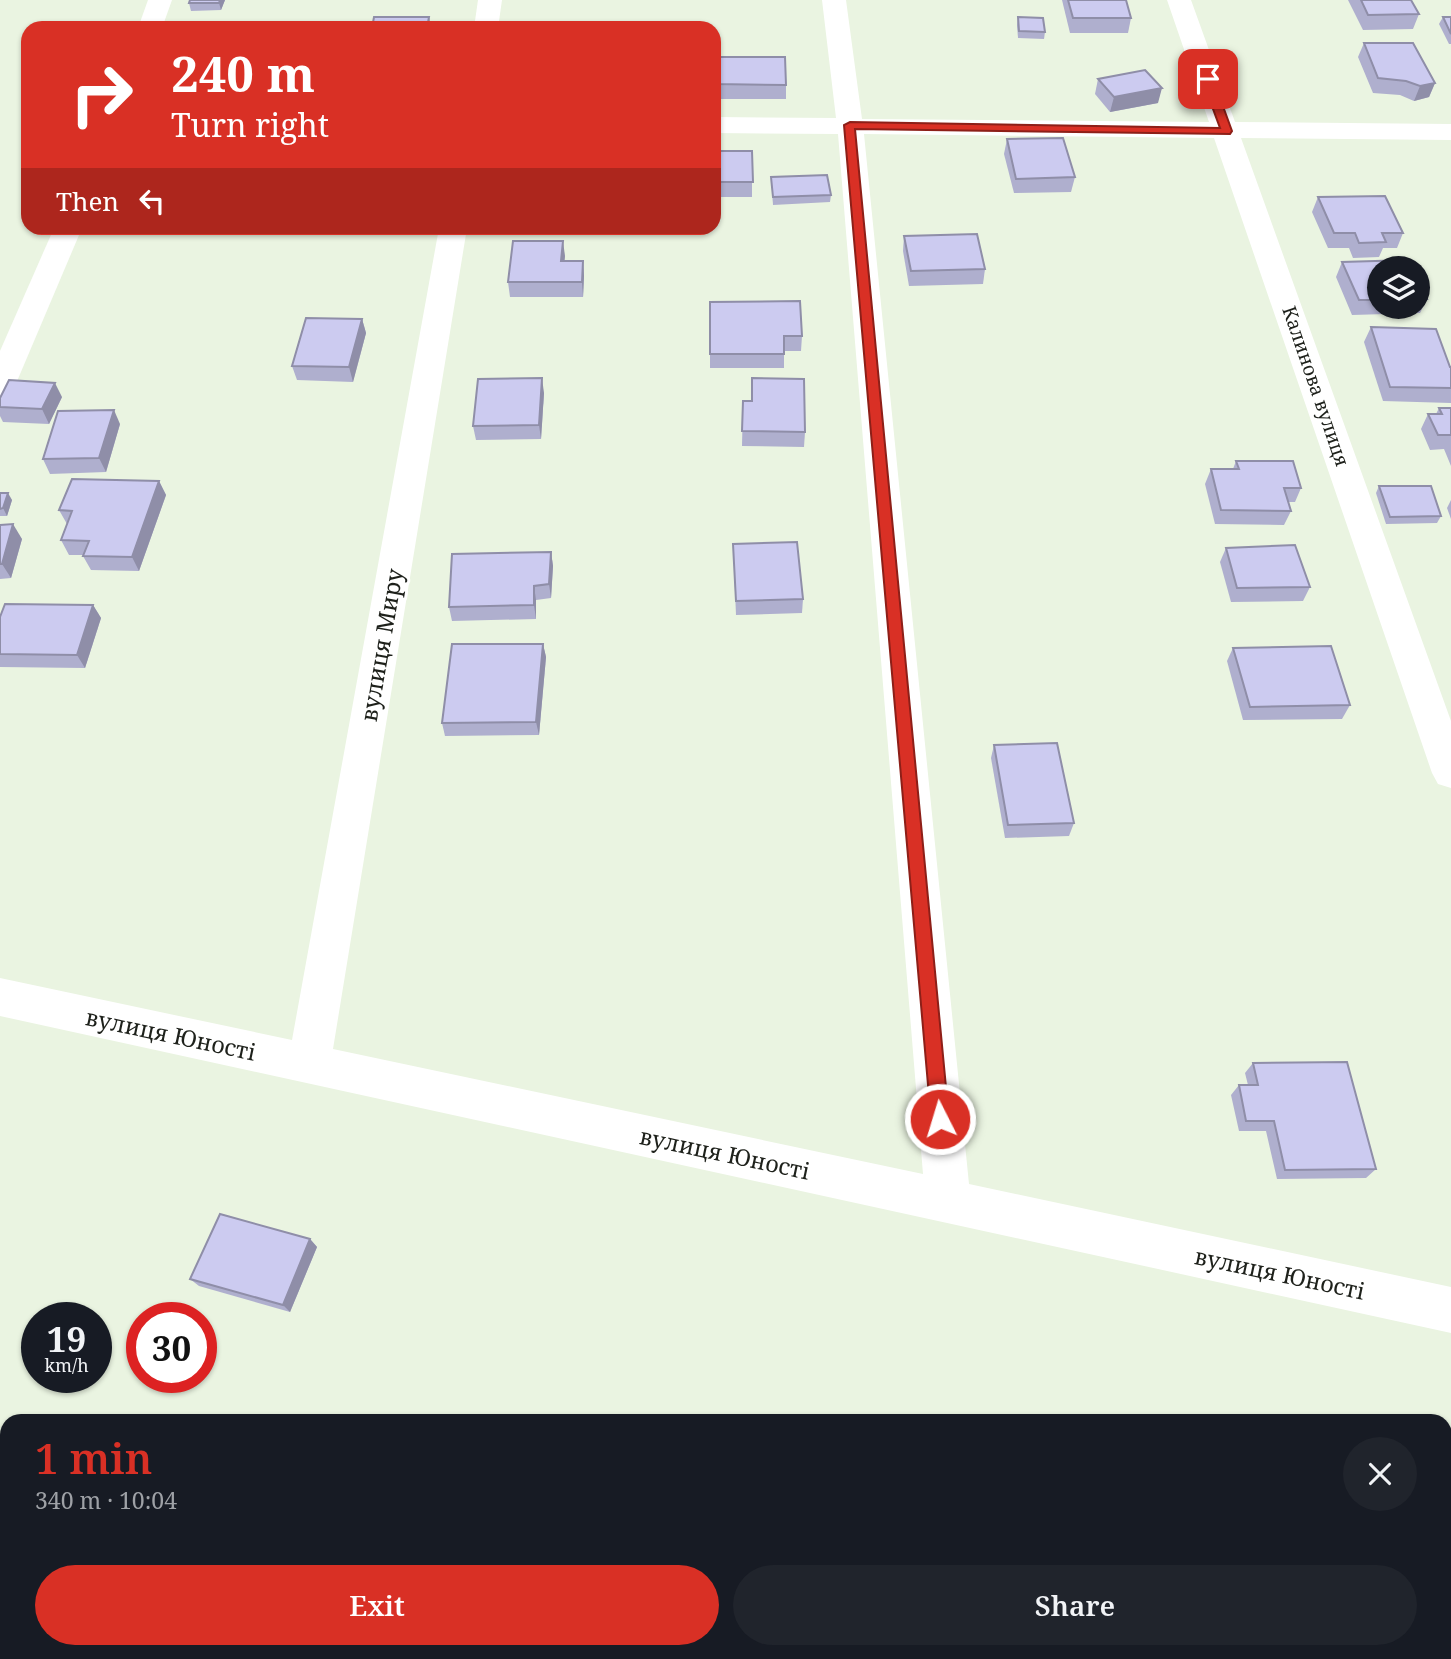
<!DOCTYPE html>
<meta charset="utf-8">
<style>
:root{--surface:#171b24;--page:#20242c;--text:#f1f3f6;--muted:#9ea1a6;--accent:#d93025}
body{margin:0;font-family:"Noto Serif",serif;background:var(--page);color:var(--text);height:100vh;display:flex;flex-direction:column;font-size:26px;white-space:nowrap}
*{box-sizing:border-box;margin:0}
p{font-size:23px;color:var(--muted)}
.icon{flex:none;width:38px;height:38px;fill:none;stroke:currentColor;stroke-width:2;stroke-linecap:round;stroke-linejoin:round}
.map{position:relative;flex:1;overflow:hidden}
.sheet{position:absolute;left:0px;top:1414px;width:1452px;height:245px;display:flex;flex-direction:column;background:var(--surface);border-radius:21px 21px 0 0;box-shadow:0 2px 5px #0004}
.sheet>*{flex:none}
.top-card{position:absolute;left:21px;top:21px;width:700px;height:214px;border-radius:21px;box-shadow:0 2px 5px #0004;background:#d93025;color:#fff;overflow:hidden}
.fabs{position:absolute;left:1367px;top:256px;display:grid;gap:14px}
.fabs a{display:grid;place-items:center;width:63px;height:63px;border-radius:50%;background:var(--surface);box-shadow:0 2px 5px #0004;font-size:35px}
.speed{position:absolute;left:21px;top:1302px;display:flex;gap:14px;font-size:35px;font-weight:700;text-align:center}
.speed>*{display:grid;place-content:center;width:91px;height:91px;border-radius:50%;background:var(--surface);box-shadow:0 2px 5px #0004;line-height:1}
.speed small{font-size:18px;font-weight:400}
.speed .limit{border:10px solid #d22;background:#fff;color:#111}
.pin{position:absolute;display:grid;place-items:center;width:60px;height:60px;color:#fff;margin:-30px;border-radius:14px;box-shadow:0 4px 10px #0006}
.me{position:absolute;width:77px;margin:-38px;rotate:355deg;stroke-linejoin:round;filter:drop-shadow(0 0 5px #0008)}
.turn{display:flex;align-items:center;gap:24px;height:147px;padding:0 35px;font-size:32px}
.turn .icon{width:91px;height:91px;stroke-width:2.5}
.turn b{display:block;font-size:49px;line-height:60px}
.then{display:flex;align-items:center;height:66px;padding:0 35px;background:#0003;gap:14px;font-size:26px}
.round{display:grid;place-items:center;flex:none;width:74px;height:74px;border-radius:37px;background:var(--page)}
.summary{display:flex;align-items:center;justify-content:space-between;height:119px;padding:0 35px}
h1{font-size:42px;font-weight:600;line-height:52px;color:var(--accent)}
.action{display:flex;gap:14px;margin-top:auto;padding:14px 35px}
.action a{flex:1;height:80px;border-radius:42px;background:var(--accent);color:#fff;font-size:28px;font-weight:600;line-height:80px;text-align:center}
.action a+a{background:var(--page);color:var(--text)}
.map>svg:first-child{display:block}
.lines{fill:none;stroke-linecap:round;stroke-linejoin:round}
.street{fill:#fff;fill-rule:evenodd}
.wall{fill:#afafce}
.shaded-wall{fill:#8f8ea8}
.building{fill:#cccbf0;stroke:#8f8ea8;stroke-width:2}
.route{fill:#d93025;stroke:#8d1f18;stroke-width:2}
.labels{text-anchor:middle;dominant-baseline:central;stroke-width:6;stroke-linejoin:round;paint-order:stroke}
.far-street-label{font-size:19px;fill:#1e211b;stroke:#fff}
.street-label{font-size:23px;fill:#1e211b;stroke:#fff}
</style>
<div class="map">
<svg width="1451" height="1659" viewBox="0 0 1451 1659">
<rect width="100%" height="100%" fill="#eaf4e1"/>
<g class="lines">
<g class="street">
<path d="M148,0H172L162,28H138Z"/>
<path d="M478,0H502L498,28H474Z"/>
<path d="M822,0H846L862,119L1209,122L1167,0H1191L1235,122L1451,124V140L1241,138L1451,721V788L1438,784L1432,773L1214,138L864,134L969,1184L1451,1287V1333L0,1016V978L292,1040L439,228H467L333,1049L923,1174L838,134L714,133V117L836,118Z"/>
<path d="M54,228H82L15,386L11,393L0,396V351Z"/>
</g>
</g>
<g class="wall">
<path d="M190,0H225L221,10L191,11L189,3Z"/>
<path d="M1062,0H1126L1131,18L1128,33H1070Z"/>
<path d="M1348,0H1411L1419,14L1413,29L1363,30Z"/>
<path d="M1018,17L1045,32L1044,39L1018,38L1017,25Z"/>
<path d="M1443,17H1451V44H1449L1439,24Z"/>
<path d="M1364,43L1435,83L1429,97L1414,101L1400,95L1373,93L1358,57Z"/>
<path d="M716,57L786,85V99H715Z"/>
<path d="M1098,79L1158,103L1110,112L1095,94Z"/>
<path d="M1007,139L1075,177L1071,192L1014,193L1004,154Z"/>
<rect x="714" y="151" width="38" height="46"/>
<path d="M771,177L831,195L830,202L773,205Z"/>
<path d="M1318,197L1403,233L1397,248H1383L1379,257L1353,258L1349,248H1328L1312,212Z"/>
<path d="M904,236L985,269L983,284L909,286L903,251Z"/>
<path d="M565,256L564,261H583L584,276L583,297H510L508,282Z"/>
<path d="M1342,262L1379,268V306H1418V279L1427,299L1420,313L1352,315L1336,277Z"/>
<path d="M710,302L802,336L801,351H784V368H710Z"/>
<path d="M362,319L366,333L353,382L297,380L292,366Z"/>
<path d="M1371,327L1451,367V403L1383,401L1364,342Z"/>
<path d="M544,393L541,439L476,440L473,426Z"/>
<path d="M62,397L49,424L3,422L0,416V398Z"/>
<path d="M743,401H752L805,432L804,447L742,446Z"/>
<path d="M1439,408H1451V466L1444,449L1430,450L1421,429L1428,414H1436Z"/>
<path d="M120,424L106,472L50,474L43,459Z"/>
<path d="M1236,461L1301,488L1295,502H1288L1291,511L1284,525L1215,524L1205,484L1211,469H1233Z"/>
<path d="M159,481L166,495L139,571L91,570L83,556L84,555H69L61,540L67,524L59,510Z"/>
<path d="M1379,486L1441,516L1437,523L1386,524L1376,493Z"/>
<path d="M0,493L12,500L7,516H0Z"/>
<path d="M1451,500V519L1447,508Z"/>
<path d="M0,525L22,539L11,578L0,579Z"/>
<path d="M733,544L803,599L802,613L736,615Z"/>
<path d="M1226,548L1310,587L1303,601L1231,602L1220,562Z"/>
<path d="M551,552L553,566L551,598L536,600V619L452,621L449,607Z"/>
<path d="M93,605L101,618L85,668L0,667V617Z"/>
<path d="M543,644L546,657L539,735L445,736L442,723Z"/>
<path d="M1233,648L1350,705L1342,719L1243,720L1227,661Z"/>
<path d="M994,745L1074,823L1069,836L1005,838L991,758Z"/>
<path d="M1253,1063L1376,1169L1366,1178L1277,1179L1266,1131H1239L1231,1095L1239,1085H1248L1245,1073Z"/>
<path d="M310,1239L317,1247L290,1312L199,1286L190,1279Z"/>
</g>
<g class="shaded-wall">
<path d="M220,0H225L221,10L219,3Z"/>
<path d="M429,17L431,28H427Z"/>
<path d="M1435,83L1429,97L1414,101L1420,86Z"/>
<path d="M1162,88L1158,103L1110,112L1114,97Z"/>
<path d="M563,241L565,256L563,276L561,261Z"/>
<path d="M583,261L584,276L583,297L582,282Z"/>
<path d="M362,319L366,333L353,382L349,367Z"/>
<path d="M542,378L544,393L541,439L539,425Z"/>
<path d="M55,383L62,397L49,424L42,409Z"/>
<path d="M114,410L120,424L106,472L99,458Z"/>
<path d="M159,481L166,495L139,571L132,557Z"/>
<path d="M8,493L12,500L7,516L3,508Z"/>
<path d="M13,524L22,539L11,578L2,564Z"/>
<path d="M551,552L553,566L551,598L549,584Z"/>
<path d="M534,586L536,600V619L534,605Z"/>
<path d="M93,605L101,618L85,668L77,655Z"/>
<path d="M543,644L546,657L539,735L536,722Z"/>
<path d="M310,1239L317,1247L290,1312L283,1305Z"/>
</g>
<g class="building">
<path d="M190,0H220L219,3H189Z"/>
<path d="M1068,0H1126L1131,18H1073Z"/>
<path d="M1361,0H1411L1419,14L1368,15Z"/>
<path d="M374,17H429L427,28H372Z"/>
<path d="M1018,17L1043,18L1045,32L1019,31Z"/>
<path d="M1443,17H1451V34Z"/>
<path d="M1364,43H1413L1435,83L1420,86L1406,81L1378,78Z"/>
<path d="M716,57H785L786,85L715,84Z"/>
<path d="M1145,70L1162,88L1114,97L1098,79Z"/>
<path d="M1063,138L1075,177L1016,179L1007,139Z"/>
<path d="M714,151H752L753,182H714Z"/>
<path d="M827,175L831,195L773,197L771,177Z"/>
<path d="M1385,196L1403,233H1382L1386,242L1359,243L1355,233H1334L1318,197Z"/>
<path d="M977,234L985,269L911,271L904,236Z"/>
<path d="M513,241H563L561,261H583L582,282H508Z"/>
<path d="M1409,260L1412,268H1379V300H1359L1342,262Z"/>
<path d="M1418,279L1427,299H1418Z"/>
<path d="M800,301L802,336H784V354H710V302Z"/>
<path d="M306,318L362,319L349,367L292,366Z"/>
<path d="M1371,327L1436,329L1450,367H1451V388L1390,387Z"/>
<path d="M542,378L539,425L473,426L478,379Z"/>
<path d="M752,378L804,379L805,432L742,431L743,401H752Z"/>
<path d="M9,380L55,383L42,409L0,407V398Z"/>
<path d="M1439,408H1451V435H1438L1428,414H1442Z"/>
<path d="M114,410L99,458L43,459L58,411Z"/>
<path d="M1236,461H1293L1301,488H1284L1291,511L1221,510L1211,469H1239Z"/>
<path d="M72,479L159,481L132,557L83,556L89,541L61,540L72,511L59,510Z"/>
<path d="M1379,486H1431L1441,516L1390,517Z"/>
<path d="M0,493H8L3,508L0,509Z"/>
<path d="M13,524L2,564H0V525Z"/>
<path d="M797,542L803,599L736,601L733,544Z"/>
<path d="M1295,545L1310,587L1237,588L1226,548Z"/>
<path d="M551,552L549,584L534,586V605L449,607L452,554Z"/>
<path d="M5,604L93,605L77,655L0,654V617Z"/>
<path d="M452,644H543L536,722L442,723Z"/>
<path d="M1331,646L1350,705L1250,707L1233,648Z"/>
<path d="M1057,743L1074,823L1008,825L994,745Z"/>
<path d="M1347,1062L1376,1169L1285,1170L1274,1121H1246L1239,1085H1258L1253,1063Z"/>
<path d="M220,1214L310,1239L283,1305L190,1279Z"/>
</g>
<path class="route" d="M1208,76L1213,79L1232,131L1230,134L855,129L949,1119L946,1125L940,1127L934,1125L931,1119L844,125L850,122L1220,128L1202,79Z"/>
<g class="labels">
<g class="far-street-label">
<text transform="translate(1316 386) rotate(71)">Калинова вулиця</text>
</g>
<g class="street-label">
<text transform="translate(381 645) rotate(-80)">вулиця Миру</text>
<text transform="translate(171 1034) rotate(12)">вулиця Юності</text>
<text transform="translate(725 1153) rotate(12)">вулиця Юності</text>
<text transform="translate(1280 1273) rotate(12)">вулиця Юності</text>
</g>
</g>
</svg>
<div class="fabs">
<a><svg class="icon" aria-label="layers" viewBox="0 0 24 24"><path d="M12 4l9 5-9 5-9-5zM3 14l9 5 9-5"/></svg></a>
</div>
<div class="speed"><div>19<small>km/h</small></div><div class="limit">30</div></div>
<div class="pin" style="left:1208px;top:79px;background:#d93025"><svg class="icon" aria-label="arrive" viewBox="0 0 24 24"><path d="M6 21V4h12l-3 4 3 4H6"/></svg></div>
<svg class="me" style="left:940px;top:1119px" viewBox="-20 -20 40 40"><circle r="17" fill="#d93025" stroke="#fff" stroke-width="3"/><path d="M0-11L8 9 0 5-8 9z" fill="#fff"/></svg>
<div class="top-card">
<div class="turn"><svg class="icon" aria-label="right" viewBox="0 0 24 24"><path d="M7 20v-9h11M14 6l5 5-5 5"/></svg><div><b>240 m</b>Turn right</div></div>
<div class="then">Then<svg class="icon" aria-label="left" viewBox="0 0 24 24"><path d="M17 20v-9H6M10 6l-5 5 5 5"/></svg></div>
</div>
<section class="sheet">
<div class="summary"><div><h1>1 min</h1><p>340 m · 10:04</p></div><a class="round"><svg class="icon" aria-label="close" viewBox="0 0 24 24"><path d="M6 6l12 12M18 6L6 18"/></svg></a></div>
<div class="action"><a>Exit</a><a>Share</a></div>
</section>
</div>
